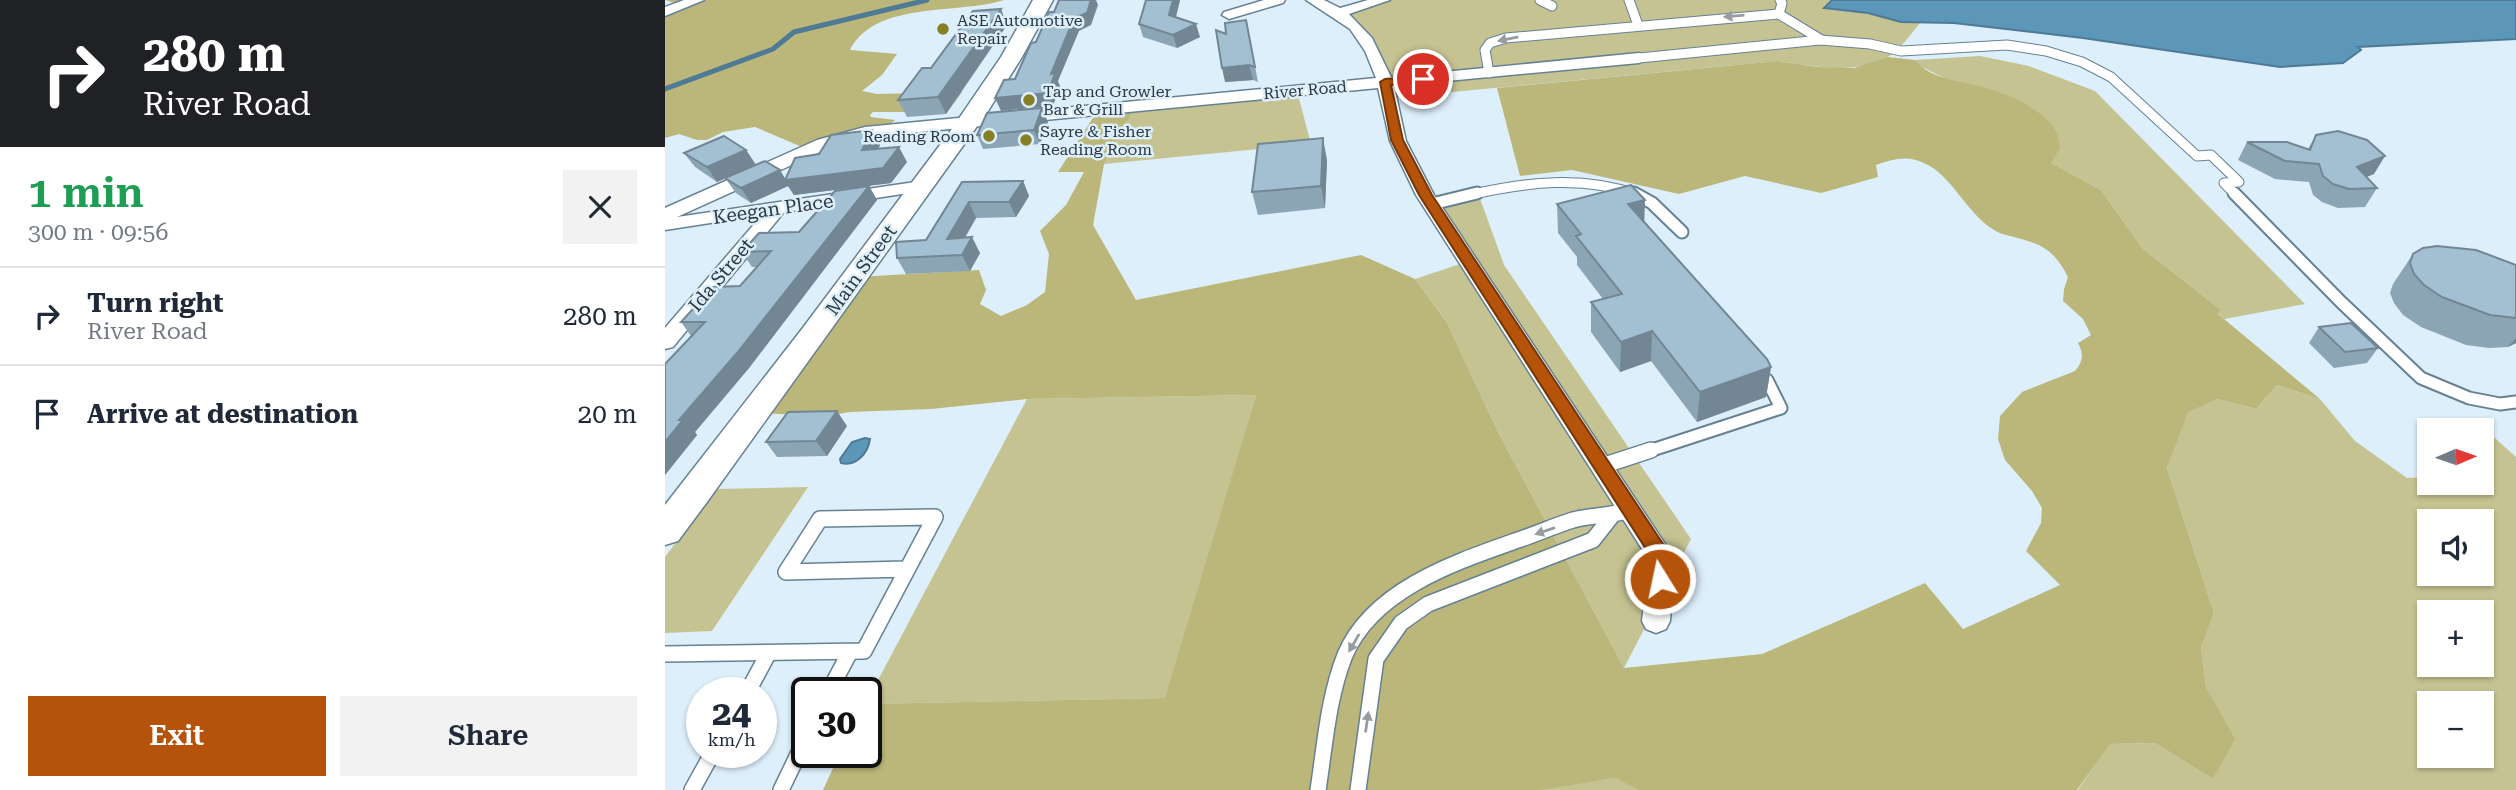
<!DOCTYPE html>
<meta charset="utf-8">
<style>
:root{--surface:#fff;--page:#f2f2f3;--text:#1f2937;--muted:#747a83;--line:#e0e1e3;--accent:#b45309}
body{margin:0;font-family:"Roboto Serif",serif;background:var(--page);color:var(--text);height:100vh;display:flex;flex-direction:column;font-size:26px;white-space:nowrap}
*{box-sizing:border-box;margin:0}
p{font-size:23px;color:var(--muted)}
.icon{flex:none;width:38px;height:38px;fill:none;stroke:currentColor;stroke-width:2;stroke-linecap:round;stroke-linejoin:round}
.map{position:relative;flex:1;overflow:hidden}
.sheet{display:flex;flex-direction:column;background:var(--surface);width:665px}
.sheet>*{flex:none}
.top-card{background:#202124;color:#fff;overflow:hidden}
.needle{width:46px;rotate:88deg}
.tools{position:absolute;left:1752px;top:418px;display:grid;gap:14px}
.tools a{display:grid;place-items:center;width:77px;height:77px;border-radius:0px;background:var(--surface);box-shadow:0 2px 5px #0004;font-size:35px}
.speed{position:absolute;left:21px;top:677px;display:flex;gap:14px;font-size:35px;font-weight:700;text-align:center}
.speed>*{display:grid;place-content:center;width:91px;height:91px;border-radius:50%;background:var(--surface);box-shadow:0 2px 5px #0004;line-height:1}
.speed small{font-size:18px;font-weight:400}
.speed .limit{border:4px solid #111;border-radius:10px;background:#fff;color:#111}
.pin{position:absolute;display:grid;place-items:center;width:60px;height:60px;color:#fff;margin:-30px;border:4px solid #fff;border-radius:50%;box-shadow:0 2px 7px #0007}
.me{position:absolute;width:77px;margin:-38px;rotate:350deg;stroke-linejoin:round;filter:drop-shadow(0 0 5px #0008)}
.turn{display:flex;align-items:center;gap:24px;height:147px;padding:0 28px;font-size:32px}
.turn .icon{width:91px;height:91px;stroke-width:2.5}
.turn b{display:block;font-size:49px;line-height:60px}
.round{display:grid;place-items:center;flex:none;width:74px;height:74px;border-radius:0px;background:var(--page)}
.head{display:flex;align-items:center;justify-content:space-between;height:119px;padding:0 28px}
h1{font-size:42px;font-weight:600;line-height:52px;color:#1e9e55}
.cta{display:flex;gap:14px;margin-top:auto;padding:14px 28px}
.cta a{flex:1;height:80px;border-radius:0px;background:var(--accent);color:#fff;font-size:28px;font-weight:600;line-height:80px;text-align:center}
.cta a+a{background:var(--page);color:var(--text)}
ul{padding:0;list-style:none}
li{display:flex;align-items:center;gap:21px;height:98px;padding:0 28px;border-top:2px solid var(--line)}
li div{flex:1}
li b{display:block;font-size:26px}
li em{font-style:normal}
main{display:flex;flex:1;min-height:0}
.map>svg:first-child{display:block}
.green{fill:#c6c392;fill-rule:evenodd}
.forest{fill:#bbb679}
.water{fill:#5c96b9;stroke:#4e7a95;stroke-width:2}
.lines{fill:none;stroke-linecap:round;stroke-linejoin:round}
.stream{stroke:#4e7a95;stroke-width:5}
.lane-far2-casing{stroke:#668193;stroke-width:11}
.lane-far1-casing{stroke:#668193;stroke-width:15}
.lane-casing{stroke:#668193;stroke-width:18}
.street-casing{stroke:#668193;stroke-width:3}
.secondary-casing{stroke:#668193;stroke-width:3}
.lane-far2{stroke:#fff;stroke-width:9}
.lane-far1{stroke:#fff;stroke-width:11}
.lane{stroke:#fff;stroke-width:15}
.street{fill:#fff;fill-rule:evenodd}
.secondary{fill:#fff;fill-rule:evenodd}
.wall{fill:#8ca5b5}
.shaded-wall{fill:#728694}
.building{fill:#a3c0d3;stroke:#728694;stroke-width:2}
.oneway{fill:#969ca0}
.route{fill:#b45309;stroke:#753606;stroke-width:2}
.poi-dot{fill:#867f26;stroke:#ddeffb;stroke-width:2.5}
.labels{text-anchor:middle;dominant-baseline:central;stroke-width:5;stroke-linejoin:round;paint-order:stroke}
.far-poi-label{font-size:16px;fill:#2d3840;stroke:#ddeffb;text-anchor:start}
.far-street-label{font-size:16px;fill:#2d3840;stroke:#ddeffb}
.street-label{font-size:19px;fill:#2d3840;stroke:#ddeffb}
</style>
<main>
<section class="sheet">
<div class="top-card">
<div class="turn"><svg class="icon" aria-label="right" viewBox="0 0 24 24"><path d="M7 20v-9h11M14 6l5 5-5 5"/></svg><div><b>280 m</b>River Road</div></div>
</div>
<div class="head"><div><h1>1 min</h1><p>300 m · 09:56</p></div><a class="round"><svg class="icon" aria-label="close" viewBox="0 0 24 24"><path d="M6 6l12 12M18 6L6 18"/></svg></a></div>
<ul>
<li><svg class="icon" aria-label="right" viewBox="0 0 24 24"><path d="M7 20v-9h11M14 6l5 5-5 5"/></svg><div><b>Turn right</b><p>River Road</p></div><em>280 m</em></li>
<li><svg class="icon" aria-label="arrive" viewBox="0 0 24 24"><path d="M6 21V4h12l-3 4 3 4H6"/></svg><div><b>Arrive at destination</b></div><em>20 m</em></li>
</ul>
<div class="cta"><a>Exit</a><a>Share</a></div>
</section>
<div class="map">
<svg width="1851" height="790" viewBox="0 0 1851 790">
<rect width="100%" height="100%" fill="#ddeffb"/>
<g class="green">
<path d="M718,0H1215L1289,23L1256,22C1246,33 1234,52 1221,58C1187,75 1148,66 1113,61L724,98L711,54L673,13Z"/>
<path d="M1315,56L1364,66L1430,91L1640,304L1559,319L1553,313L1556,310L1477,248L1436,190L1386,163L1313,86L1287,82L1255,66L1250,60Z"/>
<path d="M632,91L646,144L439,164L471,106Z"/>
<path d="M813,193L839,265L1026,539L959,668L833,432L782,323L750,279L804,261L767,204Z"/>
<path d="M1612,385L1655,399L1690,441L1742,478L1764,477V483H1816L1817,431L1821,430L1851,457V790H1413L1444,744L1490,743L1548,779L1569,739L1541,687L1536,648L1549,613L1502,468L1522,412L1553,399L1591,409ZM1764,522H1816V574H1764ZM1764,612H1816V665H1764ZM1764,704H1816V756H1764Z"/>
<path d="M591,395L501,698L201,704L204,687L212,682L362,399Z"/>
<path d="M143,487L47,631L0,633V557L51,489Z"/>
<path d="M949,778L973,790H876L880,788Z"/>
</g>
<g class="forest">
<path d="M0,0H339C292,15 211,0 185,50L232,54L217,75L197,91L212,94L297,92L289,103L239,112H208L205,115L206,117L230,120L222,127L144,150L90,127L58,132L42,140H32L14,134L0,138V12L15,5Z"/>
<path d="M1223,57L1250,60C1265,79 1292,80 1314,86C1340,93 1372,105 1389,128C1393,133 1394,142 1395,148L1386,163L1436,190L1477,248L1556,310L1553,314L1655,399L1612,385L1591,409L1553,399L1523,412L1502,468L1549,613L1536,648L1541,687L1570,739L1548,779L1490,743L1445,744L1412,790H973L949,778L876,790H158L175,753L201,752V704L500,698L591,395L362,399L266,409L185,412L160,416L91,413L192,277L314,270L321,290L315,304L336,316L362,305L380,292L384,254L375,231L401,205L419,172H393L433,110L471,106L439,164L428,225L471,300L696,255L750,279L782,323L833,432L959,668L1097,654L1260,583L1298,629L1395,585L1361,551L1376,523L1377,508L1367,491L1340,460L1333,439L1335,416L1357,392L1410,371C1418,362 1419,354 1413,343L1426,335L1418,319L1398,301L1399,289L1403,277C1389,250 1377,244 1349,237C1342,235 1335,234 1329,230C1300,212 1288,176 1259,163C1242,155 1227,159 1211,165L1213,177L1156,193L1080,176L1014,194L907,170L855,176L832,88L1113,61L1152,67L1189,68Z"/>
</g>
<g class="water">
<path d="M1167,0H1851V39L1693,47L1696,50L1678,63L1615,67L1418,38L1289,23L1236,22L1203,13L1159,8Z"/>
<path d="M200,438L205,439C203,453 191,467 176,463L175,459L187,442Z"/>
</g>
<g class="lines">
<path class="stream" d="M0,89L108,49L129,32L262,0"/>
<g class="lane-far2-casing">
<g id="lane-far2">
<path d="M875,0L887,6"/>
<path d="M964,0L973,25"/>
<path d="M1114,14L1117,3L1115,0"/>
<path d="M974,58L1155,40L1205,44L1236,51L1342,45L1381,51L1417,62L1446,77L1532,156L1546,155L1574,182L1559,183L1571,195"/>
<path d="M824,73L820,50L825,43L841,38L1114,14L1155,39"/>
<path d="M804,195C862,182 917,175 974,195"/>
</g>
</g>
<g class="lane-far1-casing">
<g id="lane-far1">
<path d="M969,193L987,203L1017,232"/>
<path d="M1569,193L1676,302L1756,378L1804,398L1835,404L1851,402"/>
<path d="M767,204L812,193"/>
<path d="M981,452L1116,408L1102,380"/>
</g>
</g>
<g class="lane-casing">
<g id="lane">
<path d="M937,466L986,450"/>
<path d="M0,654L199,651L270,517L155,519L121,572L241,569"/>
<path d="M82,693L103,654"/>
<path d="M163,693L185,652"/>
<path d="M27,790L48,752"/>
<path d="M116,790L142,736"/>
<path d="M653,790C660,745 663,698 680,655C708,589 791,562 853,540C871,534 889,526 908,520C927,515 946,516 965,510"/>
<path d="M693,790L711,659L736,623L763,604L928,540L946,517"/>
</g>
</g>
<g class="street-casing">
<g id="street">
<path d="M19,0H39L0,16V7Z"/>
<path d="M599,0H620L618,3L564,19L557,15L559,12Z"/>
<path d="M641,0H659L675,8L703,0H725L684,14L707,38L726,77L974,53L982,58L974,63L729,86L741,141L769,195L1010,559L1005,621L1001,629L991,633L981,629L977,621L984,560L751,195L725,141L713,88L201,137L164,148L12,217L257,181L266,186L257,191L119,212L8,347L0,349V328L97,215L0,230V208L152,140L200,127L711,78L700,51L685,29Z"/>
</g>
</g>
<g class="secondary-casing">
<path id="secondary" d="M368,0H388L357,57L323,111L42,502L13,541L0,545V505L137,329L284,133L336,57Z"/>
</g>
<use href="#lane-far2" class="lane-far2"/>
<use href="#lane-far1" class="lane-far1"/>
<use href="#lane" class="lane"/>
<use href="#street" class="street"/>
<use href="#secondary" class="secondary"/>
</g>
<g class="wall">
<path d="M481,0H515L511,17L535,37L512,48L478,37L474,24Z"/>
<path d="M581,20L593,82L588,80L560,82L561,34Z"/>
<path d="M342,25L281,114L242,117L233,100L266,68Z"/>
<path d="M383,122L375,144L318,149L312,135Z"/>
<path d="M1651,135L1709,174L1701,177L1712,188L1700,207L1673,208L1657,202L1648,195L1644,182L1610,179L1573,160L1582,142L1643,149Z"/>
<path d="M215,145L213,149L242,162L226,183L129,195L123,186L86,203L71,193L60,178H120Z"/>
<path d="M81,150L91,165L52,182L30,167L19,153Z"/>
<path d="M662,160L660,208L593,215L587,192Z"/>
<path d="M358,181L364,196L351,217L311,218L300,238L315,253L305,271L241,274L232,258L261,240L297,182Z"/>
<path d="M204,186L212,200L84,368L30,432L32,435L0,475V364L26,336L16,322L75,286L92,267H87L77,252L134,232Z"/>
<path d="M892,204L979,222L1106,367L1101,397L1032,422L986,361L955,372L926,332V302L938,299L912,265V257L893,233Z"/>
<path d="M1748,254L1851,265V343L1843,347L1824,348L1801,345L1756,327L1738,315L1729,303L1725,293L1728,284Z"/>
<path d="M1654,327L1713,348L1702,363L1669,368L1644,343Z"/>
<path d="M182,426L162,456L112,457L101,442Z"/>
</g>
<g class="shaded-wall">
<path d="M426,0H431L433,5L426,25L414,31L393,81L395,86L388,106L336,111L330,98L386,74L409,18Z"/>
<path d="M508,0H515L508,28L504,15Z"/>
<path d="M336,9L342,25L281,114L273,97Z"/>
<path d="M531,24L535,37L512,48L508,35Z"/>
<path d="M584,65L588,80L560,82L557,68Z"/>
<path d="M377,108L383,122L375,144L369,130Z"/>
<path d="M207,130L215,145L206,165L197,150Z"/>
<path d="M658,138L662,160L660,208L656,186Z"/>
<path d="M234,147L242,162L226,183L129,195L123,186L86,203L76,188L115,170L121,180Z"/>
<path d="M81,150L91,165L52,182L42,167Z"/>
<path d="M1720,156L1709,174L1681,185L1692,167Z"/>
<path d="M358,181L364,196L351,217L344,202Z"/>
<path d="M204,186L212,200L84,368L30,432L32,435L0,475V442L14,420Z"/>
<path d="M980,200L979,229L963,204Z"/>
<path d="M304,202L311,218L290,254L282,239Z"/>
<path d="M307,237L315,253L305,271L297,255Z"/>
<path d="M987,331L986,361L955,372L956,342Z"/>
<path d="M1851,338V343L1843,347Z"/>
<path d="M1106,367L1101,397L1032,422L1035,392Z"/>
<path d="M172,411L182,426L162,456L151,441Z"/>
</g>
<g class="building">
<path d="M394,0H426L422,13L409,18L386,74L390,73L383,93L330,98L339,80L350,79L366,43L371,42L384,12H389Z"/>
<path d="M481,0H508L504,15L531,24L508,35L474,24Z"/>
<path d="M336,9L273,97L233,100L257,68H266L308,11Z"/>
<path d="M581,20L590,67L584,65L557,68L551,30L561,34L560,23Z"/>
<path d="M377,108L369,130L312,135L322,113Z"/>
<path d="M207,130L197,150L234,147L218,168L120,180L130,158L154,154L166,135Z"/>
<path d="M1673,131L1702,140L1720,156L1692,167L1712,188L1684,189L1668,184L1658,176L1654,164L1620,161L1582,142H1622L1645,150L1651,135Z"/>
<path d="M59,136L81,150L42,167L19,153Z"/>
<path d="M658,138L656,186L587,192L593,144Z"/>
<path d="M100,161L115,170L76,188L60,178Z"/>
<path d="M358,181L344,202H304L282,239L307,237L297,255L232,258L231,242L261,240L297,182Z"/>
<path d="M966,185L980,200L963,204L1102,359L1106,367L1035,392L987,331L956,342L926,302L957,294L911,236L916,234L892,204Z"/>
<path d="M204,186L72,353L14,420H18L0,442V364L40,322H16L48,287L75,286L106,251L77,252L94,233L134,232L170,191Z"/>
<path d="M1772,246L1811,250L1851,265V318L1825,315L1777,297L1759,285L1749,274L1745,263L1748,254L1758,248Z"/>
<path d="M1686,323L1713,348L1680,352L1654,327Z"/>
<path d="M172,411L151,441L101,442L123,412Z"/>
</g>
<defs><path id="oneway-solid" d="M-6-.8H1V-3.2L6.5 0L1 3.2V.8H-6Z" transform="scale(1.75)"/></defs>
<g class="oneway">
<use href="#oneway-solid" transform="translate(1069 16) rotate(175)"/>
<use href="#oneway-solid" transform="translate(843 39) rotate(169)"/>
<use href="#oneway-solid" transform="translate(880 531) rotate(161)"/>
<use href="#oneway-solid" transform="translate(689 643) rotate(120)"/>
<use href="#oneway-solid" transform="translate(702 722) rotate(-82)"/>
</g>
<path class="route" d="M758,76L762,77V81L726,85L738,140L767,195L1004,553L1006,559L1002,585L995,587L988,585L986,579L988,560L754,195L726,140L715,82L720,79Z"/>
<g class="poi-dot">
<circle cx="278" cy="29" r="7"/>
<circle cx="364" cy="100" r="7"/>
<circle cx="324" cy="136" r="7"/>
<circle cx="361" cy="140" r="7"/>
</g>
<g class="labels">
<g class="far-poi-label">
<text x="292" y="20">ASE Automotive<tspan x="292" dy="18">Repair</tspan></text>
<text x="378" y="91">Tap and Growler<tspan x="378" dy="18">Bar &amp; Grill</tspan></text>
<text x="375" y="131">Sayre &amp; Fisher<tspan x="375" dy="18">Reading Room</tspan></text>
<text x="310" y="136" text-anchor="end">Reading Room</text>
</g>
<g class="far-street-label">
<text transform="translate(640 90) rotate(-5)">River Road</text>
</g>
<g class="street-label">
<text transform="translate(108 209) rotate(-8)">Keegan Place</text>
<text transform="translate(196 270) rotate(-54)">Main Street</text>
<text transform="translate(56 275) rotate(-50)">Ida Street</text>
</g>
</g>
</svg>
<div class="tools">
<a><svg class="needle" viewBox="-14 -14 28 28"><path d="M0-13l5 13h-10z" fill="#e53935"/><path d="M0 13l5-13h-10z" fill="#747a83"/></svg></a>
<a><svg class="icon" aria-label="sound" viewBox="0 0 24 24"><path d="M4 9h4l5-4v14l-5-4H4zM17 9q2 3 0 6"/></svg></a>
<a>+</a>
<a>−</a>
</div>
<div class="speed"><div>24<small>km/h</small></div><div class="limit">30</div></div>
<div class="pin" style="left:758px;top:79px;background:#d93025"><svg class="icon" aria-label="arrive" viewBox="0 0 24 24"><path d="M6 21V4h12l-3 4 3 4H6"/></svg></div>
<svg class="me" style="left:995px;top:579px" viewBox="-20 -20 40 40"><circle r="17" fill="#b45309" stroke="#fff" stroke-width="3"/><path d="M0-11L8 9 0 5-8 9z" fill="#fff"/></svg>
</div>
</main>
